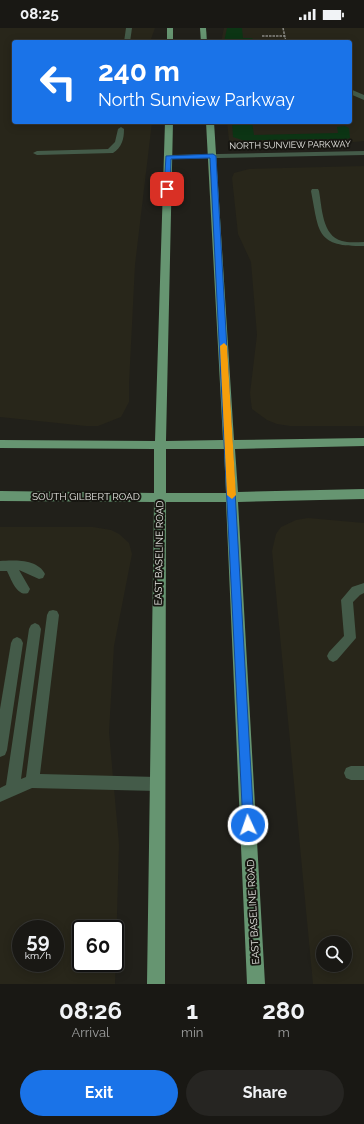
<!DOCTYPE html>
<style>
:root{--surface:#191814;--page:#262522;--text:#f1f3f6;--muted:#9fa0a0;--line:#373734;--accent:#1a73e8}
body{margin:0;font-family:Raleway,sans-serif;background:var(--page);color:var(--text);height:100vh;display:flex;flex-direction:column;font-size:15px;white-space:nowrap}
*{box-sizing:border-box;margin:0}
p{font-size:13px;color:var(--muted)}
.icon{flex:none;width:22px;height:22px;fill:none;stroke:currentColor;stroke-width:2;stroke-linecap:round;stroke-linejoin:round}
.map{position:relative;height:956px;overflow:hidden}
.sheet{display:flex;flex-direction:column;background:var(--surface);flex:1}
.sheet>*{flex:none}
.banner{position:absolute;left:12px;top:12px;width:340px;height:84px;border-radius:4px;box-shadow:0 2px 10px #0003,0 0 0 1px var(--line);background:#1a73e8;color:#fff;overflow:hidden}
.tools{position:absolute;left:316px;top:908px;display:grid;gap:8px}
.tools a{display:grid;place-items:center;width:36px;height:36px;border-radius:50%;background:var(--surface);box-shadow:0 2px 10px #0003,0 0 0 1px var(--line);font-size:20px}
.speed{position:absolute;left:12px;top:892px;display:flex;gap:8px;font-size:20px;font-weight:700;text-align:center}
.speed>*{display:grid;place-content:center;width:52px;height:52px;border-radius:50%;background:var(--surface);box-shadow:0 2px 10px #0003,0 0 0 1px var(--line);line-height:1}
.speed small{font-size:10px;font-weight:400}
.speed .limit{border:2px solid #111;border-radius:6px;background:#fff;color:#111}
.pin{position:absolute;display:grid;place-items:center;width:34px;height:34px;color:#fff;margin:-17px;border-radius:8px;box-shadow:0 2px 6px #0006}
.me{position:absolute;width:44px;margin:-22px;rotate:357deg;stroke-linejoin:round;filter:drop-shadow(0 0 3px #0008)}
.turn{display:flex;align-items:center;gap:14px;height:84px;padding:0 20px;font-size:18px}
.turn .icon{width:52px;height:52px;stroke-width:2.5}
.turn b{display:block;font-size:28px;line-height:34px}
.eta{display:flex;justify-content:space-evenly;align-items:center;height:68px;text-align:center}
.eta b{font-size:24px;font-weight:700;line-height:28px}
.button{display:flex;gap:8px;margin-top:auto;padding:8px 20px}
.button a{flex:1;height:46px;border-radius:24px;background:var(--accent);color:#fff;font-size:16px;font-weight:700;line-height:46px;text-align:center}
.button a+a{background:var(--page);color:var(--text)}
.status{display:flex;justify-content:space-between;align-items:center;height:28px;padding:0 20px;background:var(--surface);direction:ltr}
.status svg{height:11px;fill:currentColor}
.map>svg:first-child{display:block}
.built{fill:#28261a;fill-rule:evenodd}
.green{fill:#0c3514}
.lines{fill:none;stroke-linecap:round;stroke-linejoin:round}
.path{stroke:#8b8b86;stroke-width:1.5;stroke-dasharray:2.5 1;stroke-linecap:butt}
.lane{fill:#445b49;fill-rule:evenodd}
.street{fill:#445b49;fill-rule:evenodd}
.primary{fill:#669571;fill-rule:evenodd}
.route{fill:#1a73e8;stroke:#114b97}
.slow{fill:#f59e0b}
.labels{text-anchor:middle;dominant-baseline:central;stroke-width:4;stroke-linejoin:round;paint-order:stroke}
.far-street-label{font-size:9px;fill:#e8e8e4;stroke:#171611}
.street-label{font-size:10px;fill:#e8e8e4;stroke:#171611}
</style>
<div class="status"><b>08:25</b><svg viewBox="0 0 49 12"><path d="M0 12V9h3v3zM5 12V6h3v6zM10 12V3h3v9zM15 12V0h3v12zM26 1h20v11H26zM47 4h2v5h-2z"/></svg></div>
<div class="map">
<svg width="364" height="956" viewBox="0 0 364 956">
<rect width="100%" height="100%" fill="#21201a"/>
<g class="built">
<path d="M0,0H155L150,14H14V94H152L135,237L129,356V374L121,389L98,398H86L0,389Z"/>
<path d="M224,0H364V113L343,115L241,116L234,115L229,112L227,94H350V14H221Z"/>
<path d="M364,138V398H290L277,396L267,392L252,381L251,374L250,365L257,307L251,234L238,206L232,150L234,145L249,141Z"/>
<path d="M308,490L364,495V956H313L272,523L276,506L281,499L296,492ZM323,915H345V937H323Z"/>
<path d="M0,499H93L111,502L119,506L129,515L132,526L114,618L109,704L119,816L115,956H0ZM21,901H55V935H21ZM81,901H115V935H81Z"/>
</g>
<g class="green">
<path d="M227,0H242L243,10H252L253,11L243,12V14H224Z"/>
<path d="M232,94H252L254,107L338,105L337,99L345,98L349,100L350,110L347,111L266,112L245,113L233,109Z"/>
</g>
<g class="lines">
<g class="path">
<path d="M283,0L286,14"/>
<path d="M262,8H285"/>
</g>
<g class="lane">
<path d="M126,0H132L130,14H124Z"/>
<path d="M350,61L364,67V72L350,66Z"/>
<path d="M121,99L124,101C124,111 122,119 113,125L37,127L33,125L37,123L108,121L115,114L118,101Z"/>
<path d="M312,161H318L319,163C322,179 322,208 342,213C348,215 357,214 364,214V218C316,219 319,204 311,163Z"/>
<path d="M0,533C14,532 38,531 45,546L43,550L39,551L19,542L30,561L28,565C17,569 11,551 7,543H0Z"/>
<path d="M364,555V565L360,567L353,574L356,610L337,632L333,634L329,632L327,628L329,624L344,608L341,572L352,559Z"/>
<path d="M53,582L57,583L59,587L40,746L157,749L162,751L164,756L162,761L157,763L32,760L0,774V760L6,757L29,601L31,597L35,595L39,597L41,601L21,751L26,749L47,587L49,583Z"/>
<path d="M17,609L21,611L23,615L7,722L5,727L0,729V681L11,615L13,611Z"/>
<path d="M351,738H364V752H351L346,750L344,745L346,740Z"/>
</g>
<path class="street" d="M364,123V127L168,131L164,129L168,127Z"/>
<g class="primary">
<rect x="167" y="0" width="6" height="14"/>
<path d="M200,0H206L207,14H201Z"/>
<path d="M165,94H173L166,413L223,412L206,94H214L234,412L364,410V418L235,421L238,464L364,461V471L238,474L265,956H247L226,474H166L165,956H147L154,474L0,473V463L154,465V421L0,420V412L155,413ZM166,421H224L226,465H166Z"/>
</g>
</g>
<path class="route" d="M213,126L216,128L254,797L253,801L248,803L244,801L243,797L210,130L171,131L170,161L167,163L164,161L166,128Z"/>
<path class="slow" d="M224,315L227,318L236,467L232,471L227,467L220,318Z"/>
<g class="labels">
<g class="far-street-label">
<text transform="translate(290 117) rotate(-1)">NORTH SUNVIEW PARKWAY</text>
</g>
<g class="street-label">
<text x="86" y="468">SOUTH GILBERT ROAD</text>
<text transform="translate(159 525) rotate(-89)">EAST BASELINE ROAD</text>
<text transform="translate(253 884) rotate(-93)">EAST BASELINE ROAD</text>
</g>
</g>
</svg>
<div class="tools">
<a><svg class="icon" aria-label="search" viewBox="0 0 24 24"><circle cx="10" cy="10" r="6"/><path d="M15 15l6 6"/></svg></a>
</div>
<div class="speed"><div>59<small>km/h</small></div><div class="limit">60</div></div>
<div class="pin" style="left:167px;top:161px;background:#d93025"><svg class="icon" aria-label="arrive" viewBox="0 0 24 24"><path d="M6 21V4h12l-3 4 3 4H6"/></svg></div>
<svg class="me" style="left:248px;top:797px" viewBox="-20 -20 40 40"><circle r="17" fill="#1a73e8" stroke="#fff" stroke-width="3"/><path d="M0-11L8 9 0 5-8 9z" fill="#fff"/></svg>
<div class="banner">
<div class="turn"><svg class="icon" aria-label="left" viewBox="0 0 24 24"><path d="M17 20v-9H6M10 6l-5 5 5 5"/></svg><div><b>240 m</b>North Sunview Parkway</div></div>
</div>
</div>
<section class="sheet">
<div class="eta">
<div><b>08:26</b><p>Arrival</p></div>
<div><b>1</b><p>min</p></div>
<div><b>280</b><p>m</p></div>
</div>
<div class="button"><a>Exit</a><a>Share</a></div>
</section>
